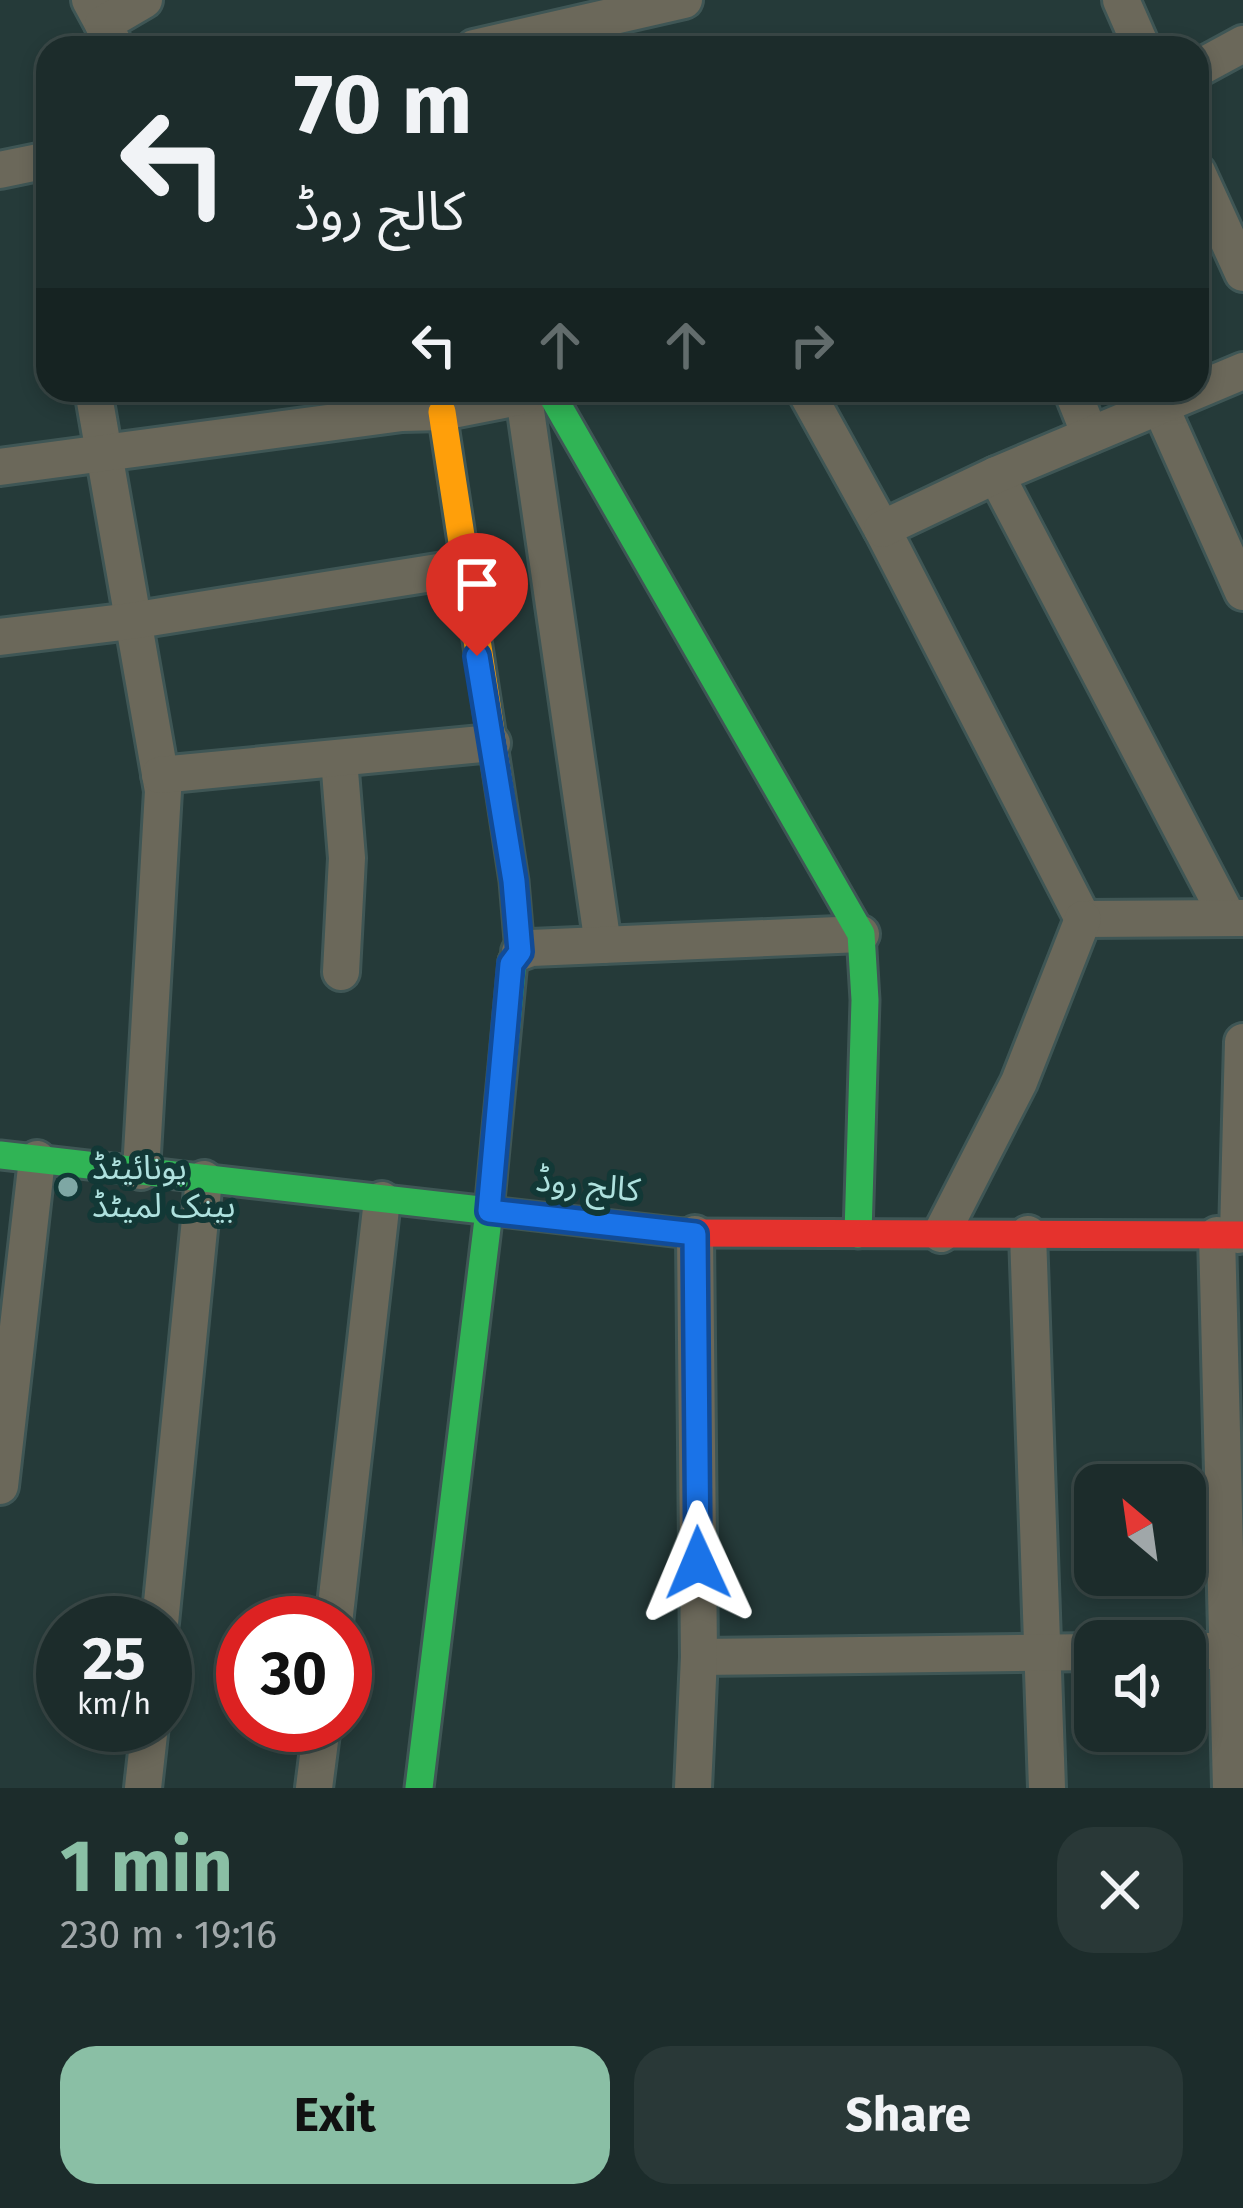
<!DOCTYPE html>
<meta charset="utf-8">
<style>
:root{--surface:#1c2c2b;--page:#293837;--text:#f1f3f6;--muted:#a0a7a9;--line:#3a4847;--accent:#8abfa5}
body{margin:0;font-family:"Fira Sans","Noto Sans Arabic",sans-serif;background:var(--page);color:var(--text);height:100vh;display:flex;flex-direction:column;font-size:45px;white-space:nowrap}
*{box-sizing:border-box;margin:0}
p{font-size:39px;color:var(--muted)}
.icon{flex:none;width:66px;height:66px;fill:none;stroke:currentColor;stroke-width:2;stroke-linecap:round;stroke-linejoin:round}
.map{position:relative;height:1788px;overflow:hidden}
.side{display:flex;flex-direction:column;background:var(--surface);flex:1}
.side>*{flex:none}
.guide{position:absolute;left:36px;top:36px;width:1173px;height:366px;border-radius:36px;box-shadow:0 6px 18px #0003,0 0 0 3px var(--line);background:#1c2c2b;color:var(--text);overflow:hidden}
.needle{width:78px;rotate:331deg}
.buttons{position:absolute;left:1074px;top:1464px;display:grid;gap:24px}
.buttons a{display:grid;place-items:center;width:132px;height:132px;border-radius:24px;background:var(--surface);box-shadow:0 6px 18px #0003,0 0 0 3px var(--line);font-size:60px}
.speed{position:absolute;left:36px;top:1596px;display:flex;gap:24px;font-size:60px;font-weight:700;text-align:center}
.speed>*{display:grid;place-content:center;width:156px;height:156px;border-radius:50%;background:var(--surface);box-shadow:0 6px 18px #0003,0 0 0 3px var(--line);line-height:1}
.speed small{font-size:30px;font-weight:400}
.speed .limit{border:18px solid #d22;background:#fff;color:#111}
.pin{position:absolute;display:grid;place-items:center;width:102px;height:102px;color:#fff;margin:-123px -51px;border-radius:50% 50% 50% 0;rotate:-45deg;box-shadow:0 0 12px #0007}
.pin .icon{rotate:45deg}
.me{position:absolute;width:132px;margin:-66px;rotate:359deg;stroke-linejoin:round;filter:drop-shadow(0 0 9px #0008)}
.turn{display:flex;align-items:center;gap:42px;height:252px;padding:0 60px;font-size:54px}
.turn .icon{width:156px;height:156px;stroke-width:2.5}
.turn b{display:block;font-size:84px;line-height:102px}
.lanes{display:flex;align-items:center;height:114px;padding:0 60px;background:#0003;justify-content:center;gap:60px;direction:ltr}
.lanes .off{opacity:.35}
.round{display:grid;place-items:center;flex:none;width:126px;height:126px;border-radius:36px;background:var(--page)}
.headline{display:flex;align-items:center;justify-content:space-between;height:204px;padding:0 60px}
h1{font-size:72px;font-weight:700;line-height:90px;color:var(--accent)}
.primary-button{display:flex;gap:24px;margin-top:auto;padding:24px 60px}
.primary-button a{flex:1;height:138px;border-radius:36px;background:var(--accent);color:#111;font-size:48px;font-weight:700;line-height:138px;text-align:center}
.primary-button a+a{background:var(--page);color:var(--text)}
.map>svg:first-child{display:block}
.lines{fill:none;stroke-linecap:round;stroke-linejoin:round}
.street-casing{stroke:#3f5655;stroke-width:42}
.fast-casing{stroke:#3f5655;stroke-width:33}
.slow-casing{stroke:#3f5655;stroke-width:33}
.jam-casing{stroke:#3f5655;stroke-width:33}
.street{stroke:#6b685a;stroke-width:36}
.fast{stroke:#30b455;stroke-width:27}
.slow{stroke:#ff9f0a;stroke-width:27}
.jam{stroke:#e5322d;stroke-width:27}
.route-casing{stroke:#114b97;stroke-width:30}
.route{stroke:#1a73e8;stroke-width:21}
.poi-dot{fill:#7ea7a4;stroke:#123836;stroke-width:4.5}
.labels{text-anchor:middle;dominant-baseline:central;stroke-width:12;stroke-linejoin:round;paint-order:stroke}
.poi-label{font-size:33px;fill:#aee1de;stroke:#123836;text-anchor:start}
.street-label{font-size:33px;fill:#aee1de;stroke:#123836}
</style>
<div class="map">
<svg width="1243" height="1788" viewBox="0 0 1243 1788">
<rect width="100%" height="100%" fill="#253a39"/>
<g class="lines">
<g class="street-casing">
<g id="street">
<path d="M90,0L116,48"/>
<path d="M1121,0L1142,48"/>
<path d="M103,24L144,0"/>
<path d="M474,48L684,0"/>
<path d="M1197,69L1243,44"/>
<path d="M0,170L48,160"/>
<path d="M1197,172L1243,273"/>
<path d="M93,390L163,791L141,1171"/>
<path d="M523,390L603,945"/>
<path d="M805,390L882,529L1083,919"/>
<path d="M1072,390L1090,435"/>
<path d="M1160,406L1243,592"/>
<path d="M0,467L402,413L442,412L523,396"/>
<path d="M996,475L1228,918"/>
<path d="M882,529L996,475L1243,371"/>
<path d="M0,637L131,621L463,568"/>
<path d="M339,759L347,858L341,972"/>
<path d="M160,775L492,743"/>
<path d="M1083,919L1243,918"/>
<path d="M520,952L531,948L861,934"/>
<path d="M941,1234L1019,1082L1083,919"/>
<path d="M1028,1234L1047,1788"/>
<path d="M1217,1235L1231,1788"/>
<path d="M1238,1235L1243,1042"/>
<path d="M0,1486L37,1159"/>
<path d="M160,1623L204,1179"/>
<path d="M334,1623L382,1200"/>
<path d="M1185,1651H1227"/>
<path d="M699,1657L1095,1652"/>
<path d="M143,1788L150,1725"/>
<path d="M314,1788L322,1725"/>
<path d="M693,1788L699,1657L695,1234"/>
</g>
</g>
<g class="fast-casing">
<g id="fast">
<path d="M549,390L861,934L865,1000L858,1234"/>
<path d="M0,1155L683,1233"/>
<path d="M419,1788L489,1211L513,961"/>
</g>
</g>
<g class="slow-casing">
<path id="slow" d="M442,412L514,881L520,952L513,961"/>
</g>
<g class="jam-casing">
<path id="jam" d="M683,1233L1243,1235"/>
</g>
<use href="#street" class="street"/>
<use href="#fast" class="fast"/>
<use href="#slow" class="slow"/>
<use href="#jam" class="jam"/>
</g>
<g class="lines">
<g class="route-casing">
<path id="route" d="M477,656L514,881L520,952L511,964L489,1211L695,1234L698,1563"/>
</g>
<use href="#route" class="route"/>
</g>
<circle class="poi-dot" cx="68" cy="1187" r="12"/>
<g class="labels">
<g class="poi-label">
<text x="92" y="1168">یونائیٹڈ<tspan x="92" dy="38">بینک لمیٹڈ</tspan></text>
</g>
<g class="street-label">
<text transform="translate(588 1185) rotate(6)">کالج روڈ</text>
</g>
</g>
</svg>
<div class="buttons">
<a><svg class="needle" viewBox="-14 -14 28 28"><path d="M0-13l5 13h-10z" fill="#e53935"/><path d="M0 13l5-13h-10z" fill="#a0a7a9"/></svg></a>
<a><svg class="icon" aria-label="sound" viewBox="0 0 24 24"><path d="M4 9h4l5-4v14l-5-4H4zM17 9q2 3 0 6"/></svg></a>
</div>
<div class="speed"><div>25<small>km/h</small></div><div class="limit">30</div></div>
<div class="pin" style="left:477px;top:656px;background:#d93025"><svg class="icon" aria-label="arrive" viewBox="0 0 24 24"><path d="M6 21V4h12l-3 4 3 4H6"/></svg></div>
<svg class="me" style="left:698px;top:1563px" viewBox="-20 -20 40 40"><path d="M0-17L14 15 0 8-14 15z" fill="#1a73e8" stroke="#fff" stroke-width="4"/></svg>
<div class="guide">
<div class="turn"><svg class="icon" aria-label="left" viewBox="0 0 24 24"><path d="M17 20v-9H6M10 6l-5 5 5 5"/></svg><div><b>70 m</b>کالج روڈ</div></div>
<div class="lanes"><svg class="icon" aria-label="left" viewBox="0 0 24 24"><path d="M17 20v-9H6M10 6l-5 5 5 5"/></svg><svg class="icon off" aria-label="ahead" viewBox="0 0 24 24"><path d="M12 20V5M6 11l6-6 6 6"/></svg><svg class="icon off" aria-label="ahead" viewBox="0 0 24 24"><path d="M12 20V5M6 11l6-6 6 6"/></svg><svg class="icon off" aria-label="right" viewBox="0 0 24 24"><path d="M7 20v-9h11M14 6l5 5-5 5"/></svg></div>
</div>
</div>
<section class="side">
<div class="headline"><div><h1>1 min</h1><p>230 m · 19:16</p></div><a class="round"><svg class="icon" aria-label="close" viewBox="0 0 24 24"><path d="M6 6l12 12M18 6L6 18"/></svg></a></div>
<div class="primary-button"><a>Exit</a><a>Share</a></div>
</section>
